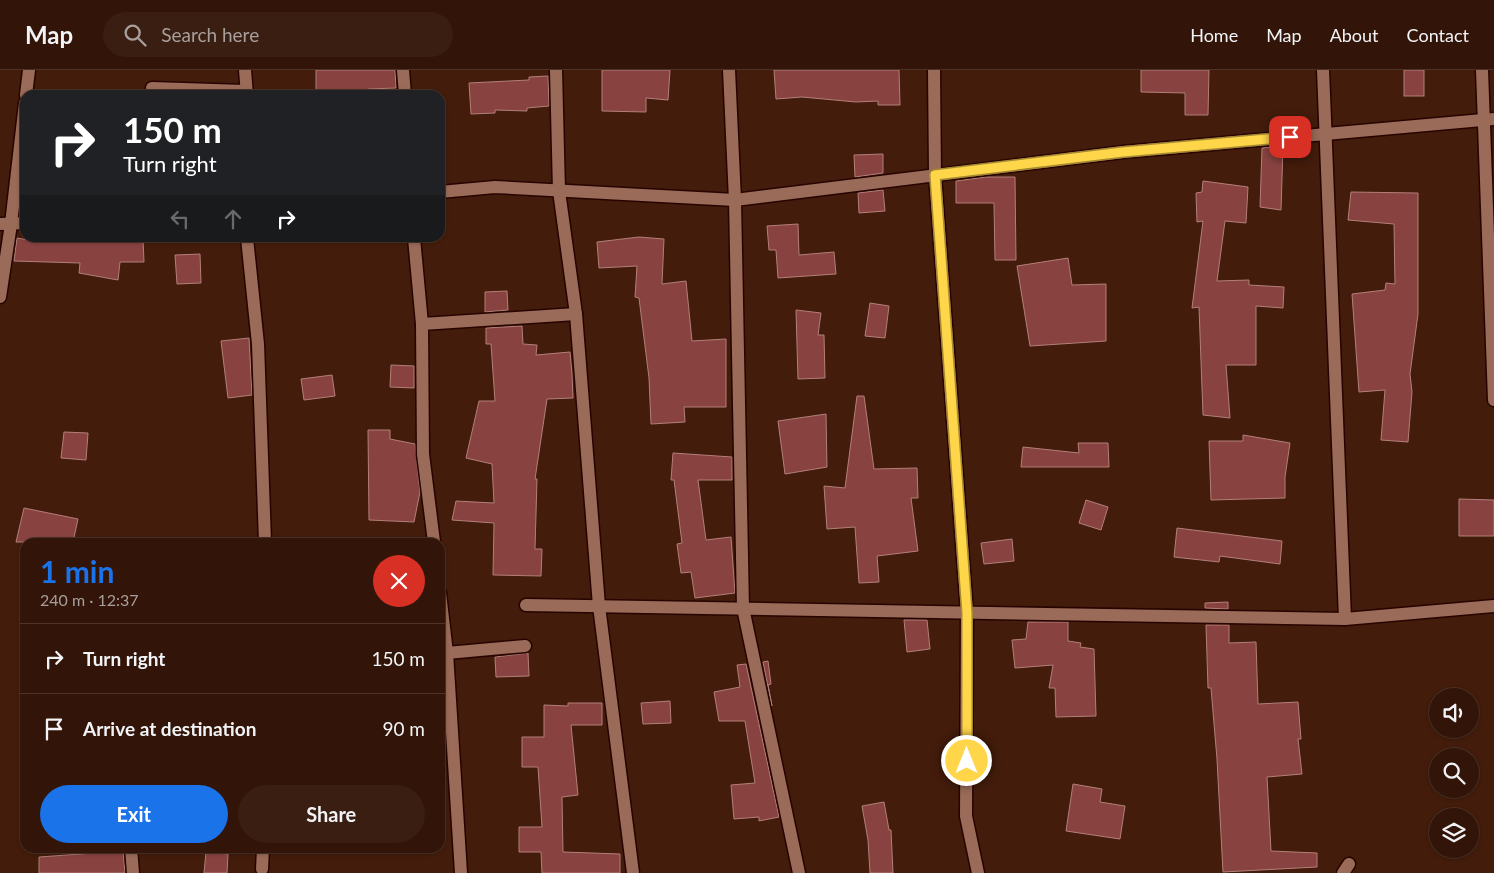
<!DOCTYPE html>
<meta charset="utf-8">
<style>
:root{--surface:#321508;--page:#3a1e12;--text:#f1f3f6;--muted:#a89f9c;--line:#4d3429;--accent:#1a73e8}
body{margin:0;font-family:Lato,sans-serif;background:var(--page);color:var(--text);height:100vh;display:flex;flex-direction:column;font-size:19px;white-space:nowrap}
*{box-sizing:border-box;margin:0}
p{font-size:16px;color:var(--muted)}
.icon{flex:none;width:28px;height:28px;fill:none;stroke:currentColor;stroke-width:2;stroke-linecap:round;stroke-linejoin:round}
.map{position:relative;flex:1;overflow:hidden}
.panel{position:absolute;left:20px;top:468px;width:425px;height:315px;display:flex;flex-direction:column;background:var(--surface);border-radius:15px;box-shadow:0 1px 4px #0004,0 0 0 1px var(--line)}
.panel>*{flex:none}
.hud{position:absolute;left:20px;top:20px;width:425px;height:152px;border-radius:15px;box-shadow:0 1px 4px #0004,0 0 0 1px var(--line);background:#202124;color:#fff;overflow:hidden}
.controls{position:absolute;left:1429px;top:618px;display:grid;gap:10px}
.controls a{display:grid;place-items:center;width:50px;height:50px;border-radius:50%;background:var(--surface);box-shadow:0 1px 4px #0004,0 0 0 1px var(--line);font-size:25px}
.pin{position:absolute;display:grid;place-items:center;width:42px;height:42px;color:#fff;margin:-21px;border-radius:10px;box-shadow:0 2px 8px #0006}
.me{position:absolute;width:55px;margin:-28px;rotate:0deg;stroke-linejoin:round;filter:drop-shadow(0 0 4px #0008)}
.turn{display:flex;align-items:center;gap:18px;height:105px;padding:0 20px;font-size:22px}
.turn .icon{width:65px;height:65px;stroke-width:2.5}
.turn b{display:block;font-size:35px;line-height:42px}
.lanes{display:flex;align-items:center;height:48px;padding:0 20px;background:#0003;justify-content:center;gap:25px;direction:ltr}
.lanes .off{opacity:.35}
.round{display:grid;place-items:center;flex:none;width:52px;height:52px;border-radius:26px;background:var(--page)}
.overview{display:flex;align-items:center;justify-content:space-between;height:85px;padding:0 20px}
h1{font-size:30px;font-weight:700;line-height:38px;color:var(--accent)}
.primary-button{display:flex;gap:10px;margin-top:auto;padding:10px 20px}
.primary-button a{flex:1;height:58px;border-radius:30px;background:var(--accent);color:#fff;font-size:20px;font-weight:700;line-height:58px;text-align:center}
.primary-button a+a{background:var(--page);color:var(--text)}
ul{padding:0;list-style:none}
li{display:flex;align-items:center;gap:15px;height:70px;padding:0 20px;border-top:1px solid var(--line)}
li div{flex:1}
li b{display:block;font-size:19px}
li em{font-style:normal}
header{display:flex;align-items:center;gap:30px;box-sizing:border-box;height:70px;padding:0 25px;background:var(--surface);border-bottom:1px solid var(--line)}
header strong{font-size:24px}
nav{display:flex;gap:28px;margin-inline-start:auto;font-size:18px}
.search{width:350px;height:45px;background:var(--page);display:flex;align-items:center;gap:12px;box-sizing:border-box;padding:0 18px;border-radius:28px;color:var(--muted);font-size:19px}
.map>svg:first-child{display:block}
.building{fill:#884341;stroke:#b37f7b}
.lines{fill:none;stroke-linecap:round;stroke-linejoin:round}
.minor-casing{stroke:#280400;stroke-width:15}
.minor{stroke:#996b58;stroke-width:12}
.route-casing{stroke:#a68a30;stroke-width:12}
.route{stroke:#ffd54a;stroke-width:9}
</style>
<header>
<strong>Map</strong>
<div class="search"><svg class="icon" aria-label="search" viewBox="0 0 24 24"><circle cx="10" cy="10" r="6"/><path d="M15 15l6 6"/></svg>Search here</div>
<nav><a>Home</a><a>Map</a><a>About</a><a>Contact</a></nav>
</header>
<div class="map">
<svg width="1494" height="803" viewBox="0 0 1494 803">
<rect width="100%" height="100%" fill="#431c0b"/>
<g class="building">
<path d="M316,0H395L396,18L368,19L369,25H347V20L316,21Z"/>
<path d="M602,0H670L668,30L646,28V42L602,41Z"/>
<path d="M774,0H899L900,35H878V31L856,32L802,27L776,29Z"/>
<path d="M1141,0H1209L1208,45H1185V23L1141,22Z"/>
<rect x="1404" y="0" width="20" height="26"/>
<path d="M548,6L549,36L527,38V41L495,40V43L471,44L469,13L529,10V7Z"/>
<path d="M1283,76L1281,140L1260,137L1262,78Z"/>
<path d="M883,84V103L855,107L854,85Z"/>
<path d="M986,107H1015L1016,190H995L994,133H956V111Z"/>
<path d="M1203,111L1248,117L1246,153L1225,151L1217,211L1249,210V215L1284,217L1283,238L1256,236V295H1226L1230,348L1203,345L1199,237L1192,238L1203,151L1197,152L1196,123L1202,122Z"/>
<path d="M883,120L885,141L859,143L858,123Z"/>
<path d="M1351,122L1418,123V244L1410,304L1412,322L1408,372L1381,370L1385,320L1359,322L1352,224L1385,220L1386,213L1395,214L1394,154L1348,150Z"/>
<path d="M798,154L799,185L834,182L836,204L778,208L776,180H769L767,156Z"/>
<path d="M639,167L664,169L662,214L686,211L692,271L726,269V337H684L685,352L651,354L649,308L639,228L635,227L637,196L599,198L597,172Z"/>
<path d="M17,168L39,172V168H143L144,192H120L118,210L79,203L80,193L14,191Z"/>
<path d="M200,184L201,213L177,214L175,185Z"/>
<path d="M1068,188L1072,215L1106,214V271L1030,276L1017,196Z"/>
<path d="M507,221L508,240L485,242V222Z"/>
<path d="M870,233L889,236L885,268L865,266Z"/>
<path d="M796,240L821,243L818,265H824L825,308L798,309Z"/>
<path d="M522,256L523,274L537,275L536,285L570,282L572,304L573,328L547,329L535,409H537L535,479H542L541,506L493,505L494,453L452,450L456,431L494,433L492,394L466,388L479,331H495L491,274H486V258Z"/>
<path d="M249,268L252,325L228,328L221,271Z"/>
<path d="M391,295L414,296V318L390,317Z"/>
<path d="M332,305L335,326L304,330L301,309Z"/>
<path d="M857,326H864L874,399L917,398L918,428H911L918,481L877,486L879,512L859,513L855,457L827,459L824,416L845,418Z"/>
<path d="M826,344L827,397L785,404L778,351Z"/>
<path d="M368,360H390V369L415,374L420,422L414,452L369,450Z"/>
<path d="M64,362L88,363L86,390L61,388Z"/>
<path d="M1243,365L1290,373L1285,407V428L1211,430L1209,371H1243Z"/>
<path d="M1078,373H1108L1109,397H1021L1023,377L1079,383Z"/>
<path d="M673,383L732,387V410H698L706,470L731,467L735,523L695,528L691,502L681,503L677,474L682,473L674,410H671Z"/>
<path d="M1459,429L1494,430V466H1459Z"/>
<path d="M1086,430L1108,437L1101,460L1079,453Z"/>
<path d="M24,438L78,449L73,472H16Z"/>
<path d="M1177,458L1282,471L1280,494L1220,486L1219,492L1174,487Z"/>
<path d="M1012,469L1014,491L984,494L981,473Z"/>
<path d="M1228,532V539L1205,538V533Z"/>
<path d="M904,550H927L930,579L907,582Z"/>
<path d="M1028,552H1068V571L1081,573L1080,577L1094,579L1096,646L1056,647L1055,618H1049L1053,595L1015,598L1012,570L1026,569Z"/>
<path d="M1206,555H1229V573L1256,572L1258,634L1298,632L1301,669H1298L1302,704L1267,707L1271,781L1317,783V797L1223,802L1217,689L1211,618H1208Z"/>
<path d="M528,583L529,606L496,607L495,587Z"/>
<path d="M768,591L771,614L768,615L772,636L763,592Z"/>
<path d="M746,594L779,747L759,751V747L734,749L731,715L755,713L745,651H719L714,622L740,617L737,595Z"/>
<path d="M670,631L671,653L643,654L641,633Z"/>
<path d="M568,633H602V655H571L578,725L562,727L563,782L620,784V803H542L541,782H519V757H542L538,697H522V667H544V635L568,636Z"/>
<path d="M1073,714L1102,719L1100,732L1125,736L1120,769L1066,761Z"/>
<path d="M884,732L889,760H891L893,803H870L868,770L862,736Z"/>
<path d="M123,781L125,803H39V787Z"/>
<path d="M206,782L228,784L227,803H204Z"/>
</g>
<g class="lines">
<g class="minor-casing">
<g id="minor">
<path d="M245,0L247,25"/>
<path d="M403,0L405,25"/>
<path d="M556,0L559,121L576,244L599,536L633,803"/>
<path d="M729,0L735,130L743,538L799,803"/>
<path d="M934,0L935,105L967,543L966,746L978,803"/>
<path d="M1323,0L1345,549"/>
<path d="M1482,0L1494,330"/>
<path d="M152,18L245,21"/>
<path d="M26,25L29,0"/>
<path d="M440,122L495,117L735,130L1123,82L1494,49"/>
<path d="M0,154L25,153"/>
<path d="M247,168L258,274L265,472"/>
<path d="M414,168L422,254L423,384L434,472"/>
<path d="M0,227L11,154L25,33"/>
<path d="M422,254L576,244"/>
<path d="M440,523L447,583L461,803"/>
<path d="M526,535L1345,549L1494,536"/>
<path d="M447,583L525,576"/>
<path d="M131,778L133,803"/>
<path d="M262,799L263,778"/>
<path d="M1343,803L1349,794"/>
</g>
</g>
<use href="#minor" class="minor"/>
</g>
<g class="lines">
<g class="route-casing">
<path id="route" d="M967,691V543L935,105L1123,82L1290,67"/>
</g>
<use href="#route" class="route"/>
</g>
</svg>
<div class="controls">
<a><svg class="icon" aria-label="sound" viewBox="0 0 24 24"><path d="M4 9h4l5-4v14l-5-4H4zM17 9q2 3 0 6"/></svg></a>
<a><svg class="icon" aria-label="search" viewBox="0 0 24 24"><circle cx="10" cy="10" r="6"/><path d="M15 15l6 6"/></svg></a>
<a><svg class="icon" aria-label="layers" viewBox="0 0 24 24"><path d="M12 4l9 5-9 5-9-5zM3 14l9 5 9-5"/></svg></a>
</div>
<div class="pin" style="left:1290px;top:67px;background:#d93025"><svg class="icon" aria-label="arrive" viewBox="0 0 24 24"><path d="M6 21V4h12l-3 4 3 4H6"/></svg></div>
<svg class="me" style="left:967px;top:691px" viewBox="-20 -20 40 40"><circle r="17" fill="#ffd54a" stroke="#fff" stroke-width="3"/><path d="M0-11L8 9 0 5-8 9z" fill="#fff"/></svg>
<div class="hud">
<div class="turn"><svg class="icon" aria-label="right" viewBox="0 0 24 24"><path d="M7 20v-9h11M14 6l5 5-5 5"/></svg><div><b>150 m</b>Turn right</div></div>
<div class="lanes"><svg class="icon off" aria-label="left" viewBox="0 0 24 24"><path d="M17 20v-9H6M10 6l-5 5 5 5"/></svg><svg class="icon off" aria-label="ahead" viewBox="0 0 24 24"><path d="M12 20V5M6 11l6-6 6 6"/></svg><svg class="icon" aria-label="right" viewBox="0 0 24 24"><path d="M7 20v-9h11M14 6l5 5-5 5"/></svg></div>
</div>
<section class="panel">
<div class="overview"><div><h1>1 min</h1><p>240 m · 12:37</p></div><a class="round" style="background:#d93025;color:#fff"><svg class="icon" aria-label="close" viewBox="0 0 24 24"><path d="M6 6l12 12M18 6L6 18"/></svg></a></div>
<ul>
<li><svg class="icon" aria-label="right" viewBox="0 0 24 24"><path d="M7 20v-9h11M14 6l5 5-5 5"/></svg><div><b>Turn right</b></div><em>150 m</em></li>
<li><svg class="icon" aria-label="arrive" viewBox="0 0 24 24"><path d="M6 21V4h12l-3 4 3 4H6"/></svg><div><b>Arrive at destination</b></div><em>90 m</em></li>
</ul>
<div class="primary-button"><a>Exit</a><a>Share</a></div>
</section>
</div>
